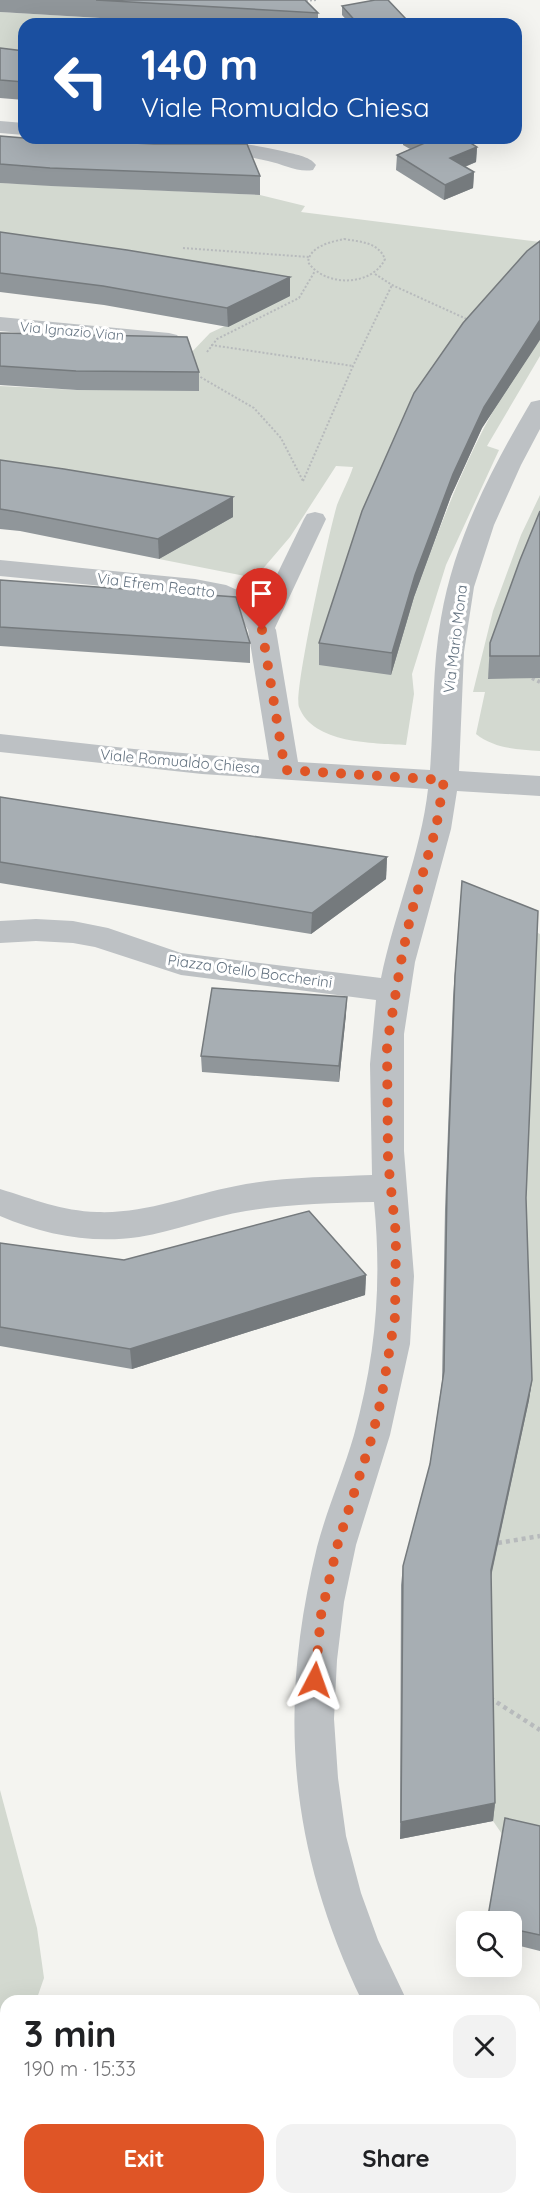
<!DOCTYPE html>
<meta charset="utf-8">
<style>
:root{--surface:#fff;--page:#f2f2f2;--text:#202124;--muted:#757577;--accent:#df5526}
body{margin:0;font-family:Quicksand,sans-serif;background:var(--page);color:var(--text);height:100vh;display:flex;flex-direction:column;font-size:22px;white-space:nowrap}
*{box-sizing:border-box;margin:0}
p{font-size:20px;color:var(--muted)}
.icon{flex:none;width:33px;height:33px;fill:none;stroke:currentColor;stroke-width:2;stroke-linecap:round;stroke-linejoin:round}
.map{position:relative;flex:1;overflow:hidden}
.side{position:absolute;left:0px;top:1995px;width:540px;height:210px;display:flex;flex-direction:column;background:var(--surface);border-radius:18px 18px 0 0;box-shadow:0 6px 24px #0002}
.side>*{flex:none}
.guide{position:absolute;left:18px;top:18px;width:504px;height:126px;border-radius:18px;box-shadow:0 6px 24px #0002;background:#1a4fa0;color:#fff;overflow:hidden}
.tools{position:absolute;left:456px;top:1911px;display:grid;gap:12px}
.tools a{display:grid;place-items:center;width:66px;height:66px;border-radius:12px;background:var(--surface);box-shadow:0 6px 24px #0002;font-size:30px}
.pin{position:absolute;display:grid;place-items:center;width:51px;height:51px;color:#fff;margin:-62px -26px;border-radius:50% 50% 50% 0;rotate:-45deg;box-shadow:0 0 6px #0007}
.pin .icon{rotate:45deg}
.me{position:absolute;width:66px;margin:-33px;rotate:4deg;stroke-linejoin:round;filter:drop-shadow(0 0 4px #0008)}
.turn{display:flex;align-items:center;gap:21px;height:126px;padding:0 24px;font-size:27px}
.turn .icon{width:78px;height:78px;stroke-width:2.5}
.turn b{display:block;font-size:42px;line-height:51px}
.round{display:grid;place-items:center;flex:none;width:63px;height:63px;border-radius:18px;background:var(--page)}
.headline{display:flex;align-items:center;justify-content:space-between;height:102px;padding:0 24px}
h1{font-size:36px;font-weight:800;line-height:45px}
.button{display:flex;gap:12px;margin-top:auto;padding:12px 24px}
.button a{flex:1;height:69px;border-radius:18px;background:var(--accent);color:#fff;font-size:24px;font-weight:800;line-height:69px;text-align:center}
.button a+a{background:var(--page);color:var(--text)}
.map>svg:first-child{display:block}
.green{fill:#d3d9d0}
.lines{fill:none;stroke-linecap:round;stroke-linejoin:round}
.path-far2{stroke:#b7babc;stroke-width:2;stroke-dasharray:2 2;stroke-linecap:butt}
.path-far1{stroke:#b7babc;stroke-width:4;stroke-dasharray:3 3;stroke-linecap:butt}
.path{stroke:#b7babc;stroke-width:4.5;stroke-dasharray:4 4;stroke-linecap:butt}
.lane{fill:#bdc1c4;fill-rule:evenodd}
.street{fill:#bdc1c4;fill-rule:evenodd}
.wall{fill:#90969a}
.shaded-wall{fill:#757a7d}
.building{fill:#a7aeb3;stroke:#757a7d;stroke-width:1.5}
.route{stroke:#df5526;stroke-width:10;stroke-dasharray:0 18}
.labels{text-anchor:middle;dominant-baseline:central;stroke-width:6;stroke-linejoin:round;paint-order:stroke}
.far-street-label{font-size:14px;fill:#647381;stroke:#fff}
.street-label{font-size:15px;fill:#647381;stroke:#fff}
</style>
<div class="map">
<svg width="540" height="2205" viewBox="0 0 540 2205">
<rect width="100%" height="100%" fill="#f4f4f0"/>
<g class="green">
<path d="M0,12L200,24H24V68L0,66Z"/>
<path d="M0,183L260,195L305,206L301,212L540,242L525,272L414,597C447,507 480,416 540,340V356L487,446L499,450L446,565L412,674L414,694L406,745C373,743 313,744 299,707C293,693 330,528 337,505C342,492 349,480 353,467L336,466L290,537L255,578L159,559L232,517L0,479V386L77,390L188,356L210,333L289,296L0,250Z"/>
<path d="M540,495V528L488,678H540V751C517,749 495,749 476,734L485,692H473L493,611L521,535Z"/>
<path d="M536,932L540,934V1842L502,1834L493,1821L488,1589L523,1219Z"/>
<path d="M0,1790L37,1928L44,1978L36,2001H6V2072L0,2082Z"/>
</g>
<g class="lines">
<g class="path-far2">
<path d="M302,1L318,0"/>
<path d="M344,239C361,242 378,242 385,259C372,287 324,287 308,262C310,246 331,242 344,239Z"/>
<path d="M183,248L309,257"/>
<path d="M375,274L392,285L471,321"/>
<path d="M211,345L353,366"/>
<path d="M207,352L217,339L299,298L315,271"/>
<path d="M197,375L254,408L281,438L303,481"/>
<path d="M303,481L353,366L392,285"/>
</g>
<path class="path-far1" d="M532,678L540,682"/>
<g class="path">
<path d="M498,1543L540,1536"/>
<path d="M490,1698L540,1730"/>
<path d="M0,2103L6,2106"/>
<path d="M38,2205L39,2199"/>
</g>
<path class="lane" d="M315,512L323,514L326,519L274,630L270,635L262,637L254,635L250,630L304,519L307,514Z"/>
<g class="street">
<path d="M0,121L24,123V135L0,133Z"/>
<path d="M105,138C165,138 223,137 282,151C293,154 310,156 316,165L313,170C298,173 283,164 268,161C219,149 167,149 116,144L108,143Z"/>
<path d="M0,317L169,333L177,335L181,340L177,345L169,347L0,331Z"/>
<path d="M540,400V429L521,465L494,525L474,587L464,652L459,771L540,776V796L457,791L451,829L415,962L404,1034V1151L414,1276L410,1344L390,1435L356,1545L344,1602L337,1660L334,1719L338,1778L346,1836L361,1893L378,1940L407,2001H362C289,1849 277,1711 317,1547C327,1509 343,1473 354,1435C376,1355 382,1284 374,1202C332,1203 288,1204 246,1211C210,1217 175,1231 139,1237C92,1244 44,1235 0,1216V1189C33,1199 62,1211 97,1212C145,1214 189,1195 236,1186C280,1177 327,1177 372,1175L370,1064L376,1000L181,975L95,947L73,943L36,941L0,943V921L36,919L73,921L108,928L181,953L381,978C394,915 421,852 428,789L202,774L0,752V734L134,749L269,760L248,630L241,618L225,605L195,595L0,576V560L195,579L226,585L244,593L260,606L271,620L276,630L298,762L430,770C434,719 432,668 441,618C454,542 489,473 528,407L531,402Z"/>
<path d="M534,2064L540,2066V2111L534,2109Z"/>
<path d="M461,2199H508L510,2205H464Z"/>
</g>
</g>
<g class="wall">
<path d="M0,0H305L318,13V24H200L0,12Z"/>
<path d="M342,6L406,24H350L342,15Z"/>
<path d="M0,48L24,51V100L0,98Z"/>
<path d="M0,136L260,176V195L51,186L0,183Z"/>
<path d="M403,138H473L467,140L477,147L476,162L465,167L474,172L473,188L444,200L396,170L397,155L410,149L403,145Z"/>
<path d="M0,232L290,277V296L228,327L104,305L0,292Z"/>
<path d="M0,333L199,372V391L77,390L0,385Z"/>
<path d="M538,342L482,428L451,496L414,597L391,675L319,665V643Z"/>
<path d="M0,460L233,497V517L159,559L20,531L0,529Z"/>
<path d="M540,511V678L488,679L490,643Z"/>
<path d="M0,580L250,643V663L0,646Z"/>
<path d="M0,797L387,857L386,879L311,934L0,883Z"/>
<path d="M462,881L526,1198L532,1380L529,1400L491,1577L495,1803L493,1821L400,1839L401,1585L403,1566L430,1464L442,1382L445,1209L453,997Z"/>
<path d="M346,1014L339,1082L202,1072L201,1056Z"/>
<path d="M0,1243L124,1260L366,1275L365,1295L132,1369L0,1346Z"/>
<path d="M540,1826V1951L512,1944V1922Z"/>
</g>
<g class="shaded-wall">
<path d="M406,19V24H380Z"/>
<path d="M477,147L476,162L449,173L450,158Z"/>
<path d="M474,172L473,188L444,200L445,185Z"/>
<path d="M290,277V296L228,327L227,308Z"/>
<path d="M540,320V340L482,428L451,496L414,597L391,675L392,653L415,575L453,474L484,407Z"/>
<path d="M233,497V517L159,559L158,539Z"/>
<path d="M387,857L386,879L311,934L312,913Z"/>
<path d="M347,997L346,1014L339,1082V1066Z"/>
<path d="M366,1275L365,1295L132,1369L130,1349Z"/>
<path d="M532,1380L529,1400L488,1589L491,1570Z"/>
<path d="M495,1803L493,1821L400,1839L401,1822Z"/>
</g>
<g class="building">
<path d="M96,0H305L318,13Z"/>
<path d="M375,0H388L406,19L380,24H358L342,6Z"/>
<path d="M0,48L24,51V82L0,80Z"/>
<path d="M0,136L24,138L154,144H247L260,176L50,168L0,164Z"/>
<path d="M417,138H463L477,147L450,158L474,172L445,185L397,155L425,143Z"/>
<path d="M0,232L127,250L290,277L227,308L103,286L0,273Z"/>
<path d="M540,241V320L484,407L453,474L415,575L392,653L319,643L362,511L414,393L463,323L527,251Z"/>
<path d="M0,333L187,337L199,372L76,371L0,366Z"/>
<path d="M0,460L64,469L233,497L158,539L18,512L0,509Z"/>
<path d="M540,511V656H490V643L520,560Z"/>
<path d="M0,580L236,597L250,643L0,627Z"/>
<path d="M0,797L387,857L312,913L0,862Z"/>
<path d="M462,881L538,911L526,1198L532,1380L491,1570L495,1803L401,1822L403,1566L430,1464L444,1371L447,1189L455,976Z"/>
<path d="M212,988L347,997L339,1066L201,1056Z"/>
<path d="M309,1211L366,1275L130,1349L0,1327V1243L124,1260Z"/>
<path d="M505,1818L540,1826V1935L512,1929V1922H487Z"/>
</g>
<g class="lines">
<path class="route" d="M262,630L285,770L444,780L436,828L411,914L402,956L387,1045L388,1161L396,1235L395,1317L381,1400L372,1437L338,1543L321,1615L315,1680"/>
</g>
<g class="labels">
<g class="far-street-label">
<text transform="translate(72 331) rotate(5)">Via Ignazio Vian</text>
</g>
<g class="street-label">
<text transform="translate(156 585) rotate(7)">Via Efrem Reatto</text>
<text transform="translate(455 639) rotate(-83)">Via Mario Mona</text>
<text transform="translate(180 761) rotate(5)">Viale Romualdo Chiesa</text>
<text transform="translate(250 971) rotate(8)">Piazza Otello Boccherini</text>
</g>
</g>
</svg>
<div class="tools">
<a><svg class="icon" aria-label="search" viewBox="0 0 24 24"><circle cx="10" cy="10" r="6"/><path d="M15 15l6 6"/></svg></a>
</div>
<div class="pin" style="left:262px;top:630px;background:#d93025"><svg class="icon" aria-label="arrive" viewBox="0 0 24 24"><path d="M6 21V4h12l-3 4 3 4H6"/></svg></div>
<svg class="me" style="left:315px;top:1680px" viewBox="-20 -20 40 40"><path d="M0-17L14 15 0 8-14 15z" fill="#df5526" stroke="#fff" stroke-width="4"/></svg>
<div class="guide">
<div class="turn"><svg class="icon" aria-label="left" viewBox="0 0 24 24"><path d="M17 20v-9H6M10 6l-5 5 5 5"/></svg><div><b>140 m</b>Viale Romualdo Chiesa</div></div>
</div>
<section class="side">
<div class="headline"><div><h1>3 min</h1><p>190 m · 15:33</p></div><a class="round"><svg class="icon" aria-label="close" viewBox="0 0 24 24"><path d="M6 6l12 12M18 6L6 18"/></svg></a></div>
<div class="button"><a>Exit</a><a>Share</a></div>
</section>
</div>
